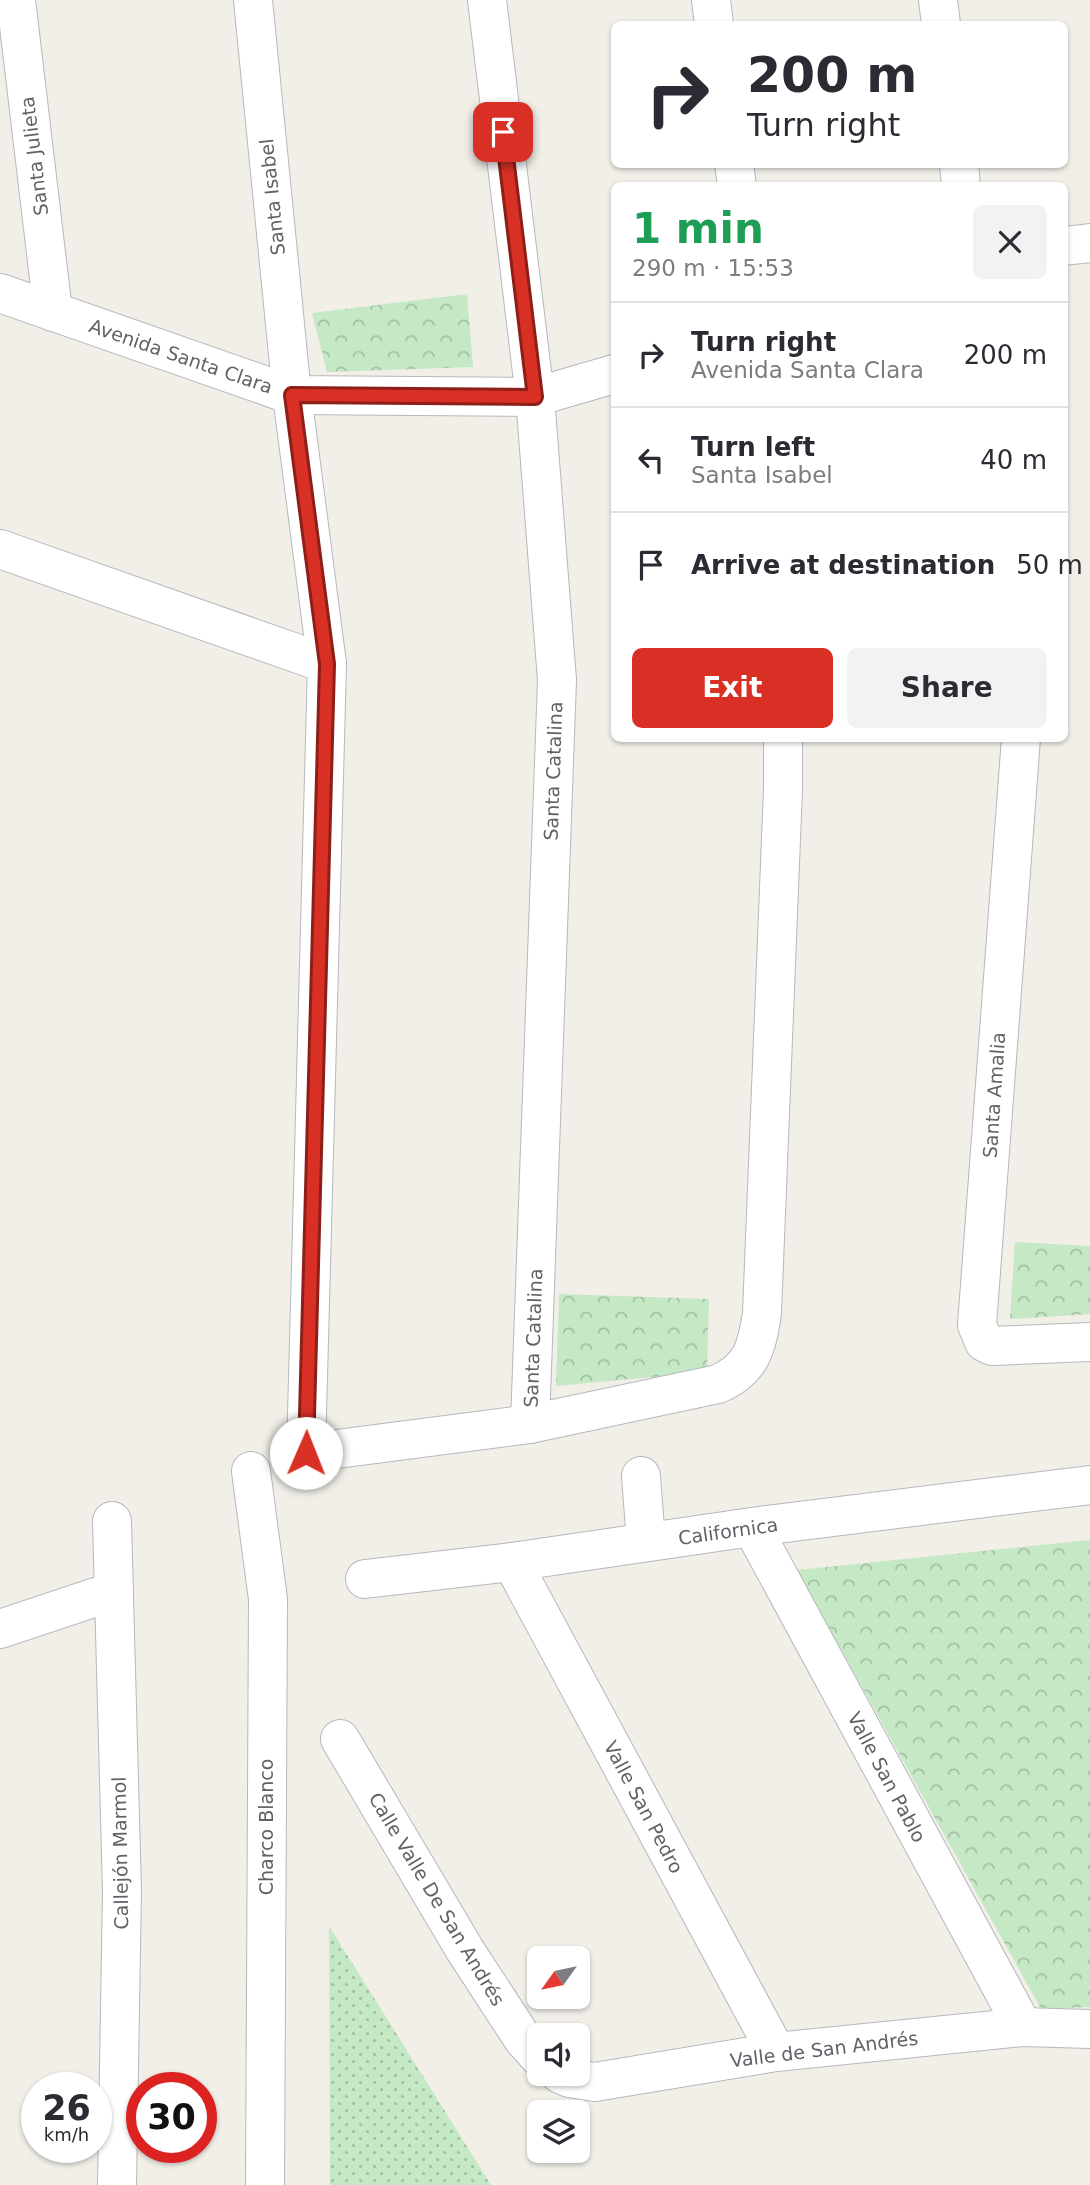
<!DOCTYPE html>
<meta charset="utf-8">
<style>
:root{--surface:#fff;--page:#f2f2f3;--text:#2b2b33;--muted:#7c7c81;--line:#e1e1e2;--accent:#d93025}
body{margin:0;font-family:"DejaVu Sans",sans-serif;background:var(--page);color:var(--text);height:100vh;display:flex;flex-direction:column;font-size:26px;white-space:nowrap}
*{box-sizing:border-box;margin:0}
p{font-size:23px;color:var(--muted)}
.icon{flex:none;width:38px;height:38px;fill:none;stroke:currentColor;stroke-width:2;stroke-linecap:round;stroke-linejoin:round}
.map{position:relative;flex:1;overflow:hidden}
.side{position:absolute;left:611px;top:182px;width:457px;height:560px;display:flex;flex-direction:column;background:var(--surface);border-radius:10px;box-shadow:0 2px 5px #0004}
.side>*{flex:none}
.banner{position:absolute;left:611px;top:21px;width:457px;height:147px;border-radius:10px;box-shadow:0 2px 5px #0004;background:#fff;color:var(--text);overflow:hidden}
.needle{width:46px;rotate:237deg}
.controls{position:absolute;left:527px;top:1946px;display:grid;gap:14px}
.controls a{display:grid;place-items:center;width:63px;height:63px;border-radius:10px;background:var(--surface);box-shadow:0 2px 5px #0004;font-size:35px}
.speed{position:absolute;left:21px;top:2072px;display:flex;gap:14px;font-size:35px;font-weight:700;text-align:center}
.speed>*{display:grid;place-content:center;width:91px;height:91px;border-radius:50%;background:var(--surface);box-shadow:0 2px 5px #0004;line-height:1}
.speed small{font-size:18px;font-weight:400}
.speed .limit{border:10px solid #d22;background:#fff;color:#111}
.pin{position:absolute;display:grid;place-items:center;width:60px;height:60px;color:#fff;margin:-30px;border-radius:14px;box-shadow:0 4px 10px #0006}
.me{position:absolute;width:77px;margin:-38px;rotate:1deg;stroke-linejoin:round;filter:drop-shadow(0 0 5px #0008)}
.turn{display:flex;align-items:center;gap:24px;height:147px;padding:0 21px;font-size:32px}
.turn .icon{width:91px;height:91px;stroke-width:2.5}
.turn b{display:block;font-size:49px;line-height:60px}
.round{display:grid;place-items:center;flex:none;width:74px;height:74px;border-radius:10px;background:var(--page)}
.headline{display:flex;align-items:center;justify-content:space-between;height:119px;padding:0 21px}
h1{font-size:42px;font-weight:600;line-height:52px;color:#1e9e55}
.primary-button{display:flex;gap:14px;margin-top:auto;padding:14px 21px}
.primary-button a{flex:1;height:80px;border-radius:10px;background:var(--accent);color:#fff;font-size:28px;font-weight:600;line-height:80px;text-align:center}
.primary-button a+a{background:var(--page);color:var(--text)}
ul{padding:0;list-style:none}
li{display:flex;align-items:center;gap:21px;height:105px;padding:0 21px;border-top:2px solid var(--line)}
li div{flex:1}
li b{display:block;font-size:26px}
li em{font-style:normal}
.map>svg:first-child{display:block}
.grass{fill:url(#grass-dots)}
.park{fill:url(#park-crowns)}
.lines{fill:none;stroke-linecap:round;stroke-linejoin:round}
.minor-casing{stroke:#b5b8bc;stroke-width:40}
.minor{stroke:#fff;stroke-width:38}
.route-casing{stroke:#8d1f18;stroke-width:18}
.route{stroke:#d93025;stroke-width:12}
.labels{text-anchor:middle;dominant-baseline:central;stroke-width:7;stroke-linejoin:round;paint-order:stroke}
.street-label{font-size:19px;fill:#5f6368;stroke:#fff}
</style>
<div class="map">
<svg width="1090" height="2185" viewBox="0 0 1090 2185">
<defs>
<pattern id="grass-dots" width="8" height="8" patternUnits="userSpaceOnUse" patternTransform="scale(1.75)"><rect width="8" height="8" fill="#c5e8c5"/><path d="M2 2h.1M6 6h.1" fill="none" stroke="#a3c0a4" stroke-width="1.8" stroke-linecap="round"/></pattern>
<pattern id="park-crowns" width="20" height="18" patternUnits="userSpaceOnUse" patternTransform="scale(1.75)"><rect width="20" height="18" fill="#c5e8c5"/><path d="M2 6a3 3 0 1 1 6 0M12 15a3 3 0 1 1 6 0" fill="none" stroke="#a3c0a4"/></pattern>
</defs>
<rect width="100%" height="100%" fill="#f1efe8"/>
<path class="grass" d="M329,1926L491,2185H330Z"/>
<g class="park">
<path d="M467,294L473,367L327,372L312,313Z"/>
<path d="M1015,1242L1090,1246V1314L1010,1319Z"/>
<path d="M559,1294L709,1299L707,1372L556,1386Z"/>
<path d="M1090,1540V2007L1041,2009L797,1570Z"/>
</g>
<g class="lines">
<g class="minor-casing">
<g id="minor">
<path d="M16,0L53,312"/>
<path d="M253,0L292,395L327,664L306,1453L530,1424L718,1384C752,1369 757,1347 762,1313L783,789V738"/>
<path d="M487,0L535,397L557,680L530,1424"/>
<path d="M711,0L714,24"/>
<path d="M938,0L941,24"/>
<path d="M734,164L737,186"/>
<path d="M959,164L961,186"/>
<path d="M1064,246L1090,243"/>
<path d="M0,293L292,395L535,397L614,374"/>
<path d="M0,549L327,664"/>
<path d="M1021,738L977,1325L984,1342L992,1346L1090,1342"/>
<path d="M251,1471L268,1599L265,2185"/>
<path d="M641,1476L646,1542"/>
<path d="M112,1521L122,1891L117,2185"/>
<path d="M752,1527L1023,2027"/>
<path d="M512,1562L776,2052"/>
<path d="M365,1579L512,1562L752,1527L1090,1485"/>
<path d="M0,1629L114,1591"/>
<path d="M340,1739L465,1950L523,2039L539,2057"/>
<path d="M560,2074L569,2078L595,2082L776,2052L1023,2027L1090,2029"/>
</g>
</g>
<use href="#minor" class="minor"/>
</g>
<g class="lines">
<g class="route-casing">
<path id="route" d="M306,1453L327,664L292,395L535,397L503,132"/>
</g>
<use href="#route" class="route"/>
</g>
<g class="labels">
<g class="street-label">
<text transform="translate(34 156) rotate(-97)">Santa Julieta</text>
<text transform="translate(272 197) rotate(-96)">Santa Isabel</text>
<text transform="translate(181 356) rotate(19)">Avenida Santa Clara</text>
<text transform="translate(553 771) rotate(-88)">Santa Catalina</text>
<text transform="translate(994 1095) rotate(-86)">Santa Amalia</text>
<text transform="translate(533 1338) rotate(-88)">Santa Catalina</text>
<text transform="translate(728 1531) rotate(-8)">Californica</text>
<text transform="translate(887 1777) rotate(62)">Valle San Pablo</text>
<text transform="translate(644 1807) rotate(62)">Valle San Pedro</text>
<text transform="translate(266 1827) rotate(-90)">Charco Blanco</text>
<text transform="translate(120 1853) rotate(-91)">Callejón Marmol</text>
<text transform="translate(437 1899) rotate(59)">Calle Valle De San Andrés</text>
<text transform="translate(824 2049) rotate(-7)">Valle de San Andrés</text>
</g>
</g>
</svg>
<div class="controls">
<a><svg class="needle" viewBox="-14 -14 28 28"><path d="M0-13l5 13h-10z" fill="#e53935"/><path d="M0 13l5-13h-10z" fill="#7c7c81"/></svg></a>
<a><svg class="icon" aria-label="sound" viewBox="0 0 24 24"><path d="M4 9h4l5-4v14l-5-4H4zM17 9q2 3 0 6"/></svg></a>
<a><svg class="icon" aria-label="layers" viewBox="0 0 24 24"><path d="M12 4l9 5-9 5-9-5zM3 14l9 5 9-5"/></svg></a>
</div>
<div class="speed"><div>26<small>km/h</small></div><div class="limit">30</div></div>
<div class="pin" style="left:503px;top:132px;background:#d93025"><svg class="icon" aria-label="arrive" viewBox="0 0 24 24"><path d="M6 21V4h12l-3 4 3 4H6"/></svg></div>
<svg class="me" style="left:306px;top:1453px" viewBox="-20 -20 40 40"><circle r="19" fill="#fff"/><path d="M0-13L10 11 0 6-10 11z" fill="#d93025"/></svg>
<div class="banner">
<div class="turn"><svg class="icon" aria-label="right" viewBox="0 0 24 24"><path d="M7 20v-9h11M14 6l5 5-5 5"/></svg><div><b>200 m</b>Turn right</div></div>
</div>
<section class="side">
<div class="headline"><div><h1>1 min</h1><p>290 m · 15:53</p></div><a class="round"><svg class="icon" aria-label="close" viewBox="0 0 24 24"><path d="M6 6l12 12M18 6L6 18"/></svg></a></div>
<ul>
<li><svg class="icon" aria-label="right" viewBox="0 0 24 24"><path d="M7 20v-9h11M14 6l5 5-5 5"/></svg><div><b>Turn right</b><p>Avenida Santa Clara</p></div><em>200 m</em></li>
<li><svg class="icon" aria-label="left" viewBox="0 0 24 24"><path d="M17 20v-9H6M10 6l-5 5 5 5"/></svg><div><b>Turn left</b><p>Santa Isabel</p></div><em>40 m</em></li>
<li><svg class="icon" aria-label="arrive" viewBox="0 0 24 24"><path d="M6 21V4h12l-3 4 3 4H6"/></svg><div><b>Arrive at destination</b></div><em>50 m</em></li>
</ul>
<div class="primary-button"><a>Exit</a><a>Share</a></div>
</section>
</div>
